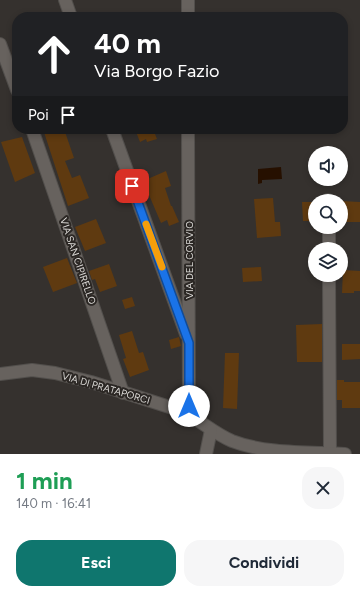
<!DOCTYPE html>
<html lang="it">
<meta charset="utf-8">
<style>
:root{--surface:#fff;--page:#f6f6f7;--text:#1f2937;--muted:#747a83;--accent:#0f766e}
body{margin:0;font-family:Figtree,sans-serif;background:var(--page);color:var(--text);height:100vh;display:flex;flex-direction:column;font-size:15px;white-space:nowrap}
*{box-sizing:border-box;margin:0}
p{font-size:13px;color:var(--muted)}
.icon{flex:none;width:22px;height:22px;fill:none;stroke:currentColor;stroke-width:2;stroke-linecap:round;stroke-linejoin:round}
.map{position:relative;height:454px;overflow:hidden}
.sheet{display:flex;flex-direction:column;background:var(--surface);flex:1}
.sheet>*{flex:none}
.guide{position:absolute;left:12px;top:12px;width:336px;height:122px;border-radius:16px;box-shadow:0 2px 6px #0003;background:#202124;color:#fff;overflow:hidden}
.fabs{position:absolute;left:308px;top:146px;display:grid;gap:8px}
.fabs a{display:grid;place-items:center;width:40px;height:40px;border-radius:50%;background:var(--surface);box-shadow:0 2px 6px #0003;font-size:20px}
.pin{position:absolute;display:grid;place-items:center;width:34px;height:34px;color:#fff;margin:-17px;border-radius:8px;box-shadow:0 2px 6px #0006}
.me{position:absolute;width:44px;margin:-22px;rotate:0deg;stroke-linejoin:round;filter:drop-shadow(0 0 3px #0008)}
.turn{display:flex;align-items:center;gap:14px;height:84px;padding:0 16px;font-size:18px}
.turn .icon{width:52px;height:52px;stroke-width:2.5}
.turn b{display:block;font-size:28px;line-height:34px}
.then{display:flex;align-items:center;height:38px;padding:0 16px;background:#0003;gap:8px;font-size:15px}
.round{display:grid;place-items:center;flex:none;width:42px;height:42px;border-radius:16px;background:var(--page)}
.headline{display:flex;align-items:center;justify-content:space-between;height:68px;padding:0 16px}
h1{font-size:24px;font-weight:700;line-height:30px;color:#1e9e55}
.action{display:flex;gap:8px;margin-top:auto;padding:8px 16px}
.action a{flex:1;height:46px;border-radius:16px;background:var(--accent);color:#fff;font-size:16px;font-weight:700;line-height:46px;text-align:center}
.action a+a{background:var(--page);color:var(--text)}
.map>svg:first-child{display:block}
.water{fill:#261000}
.building{fill:#5f3a10}
.lines{fill:none;stroke-linecap:round;stroke-linejoin:round}
.minor-casing{stroke:#524f4c;stroke-width:14}
.minor{stroke:#67625e;stroke-width:12}
.route-casing{stroke:#114b97;stroke-width:10}
.route{stroke:#1a73e8;stroke-width:7}
.slow{stroke:#f59e0b;stroke-width:7}
.labels{text-anchor:middle;dominant-baseline:central;stroke-width:4;stroke-linejoin:round;paint-order:stroke}
.street-label{font-size:10px;fill:#dcdad7;stroke:#2b2724}
</style>
<div class="map">
<svg width="360" height="454" viewBox="0 0 360 454">
<rect width="100%" height="100%" fill="#35312e"/>
<path class="water" d="M281,167L282,179L262,180V183L258,184V169Z"/>
<g class="building">
<path d="M43,129H64L74,158L65,161L72,178L80,175L89,198L68,206Z"/>
<path d="M135,129H153L157,139L147,142L146,139L140,142Z"/>
<path d="M22,137L35,173L15,182L1,142Z"/>
<path d="M166,171L171,186L165,188L171,206H172L179,222L169,226L167,220L161,223L143,181Z"/>
<path d="M273,198L275,222H280L281,236L257,238L254,199Z"/>
<path d="M341,201L360,202V222H341Z"/>
<path d="M302,202H315V221H303Z"/>
<path d="M96,219L106,243L85,251L75,227Z"/>
<path d="M67,258L77,283L53,292L43,267Z"/>
<path d="M109,264L117,286L100,292L95,279L92,280L89,271Z"/>
<path d="M261,267L262,281L243,282L242,268Z"/>
<path d="M343,270L360,271V291H354V293H342Z"/>
<path d="M132,297L135,306L125,309L122,300Z"/>
<path d="M322,324V362H297L296,325Z"/>
<path d="M132,331L139,353L143,352L149,370L130,377L123,359L126,358L119,335Z"/>
<path d="M179,337L181,346L171,349L169,340Z"/>
<path d="M342,344H360V359L342,360Z"/>
<path d="M225,353H239L237,409L223,408Z"/>
<path d="M337,380H344V382H360V408H342V400H337Z"/>
</g>
<g class="lines">
<g class="minor-casing">
<g id="minor">
<path d="M65,0L71,17"/>
<path d="M188,0V17"/>
<path d="M0,44L17,90"/>
<path d="M32,129L123,393"/>
<path d="M112,129L186,334"/>
<path d="M188,129L189,414"/>
<path d="M328,200V201"/>
<path d="M329,227V249"/>
<path d="M329,275L330,453"/>
<path d="M0,374L32,370L55,373L91,382L179,410C198,418 213,433 232,441C266,454 308,452 345,454"/>
<path d="M206,454L211,430"/>
</g>
</g>
<use href="#minor" class="minor"/>
</g>
<g class="lines">
<g class="route-casing">
<path id="route" d="M132,186L189,343V406"/>
</g>
<use href="#route" class="route"/>
<path class="slow" d="M146,224L162,267"/>
</g>
<g class="labels">
<g class="street-label">
<text transform="translate(189 260) rotate(-90)">VIA DEL CORVIO</text>
<text transform="translate(78 261) rotate(71)">VIA SAN CIPIRELLO</text>
<text transform="translate(106 388) rotate(16)">VIA DI PRATAPORCI</text>
</g>
</g>
</svg>
<div class="fabs">
<a><svg class="icon" aria-label="sound" viewBox="0 0 24 24"><path d="M4 9h4l5-4v14l-5-4H4zM17 9q2 3 0 6"/></svg></a>
<a><svg class="icon" aria-label="search" viewBox="0 0 24 24"><circle cx="10" cy="10" r="6"/><path d="M15 15l6 6"/></svg></a>
<a><svg class="icon" aria-label="layers" viewBox="0 0 24 24"><path d="M12 4l9 5-9 5-9-5zM3 14l9 5 9-5"/></svg></a>
</div>
<div class="pin" style="left:132px;top:186px;background:#d93025"><svg class="icon" aria-label="arrive" viewBox="0 0 24 24"><path d="M6 21V4h12l-3 4 3 4H6"/></svg></div>
<svg class="me" style="left:189px;top:406px" viewBox="-20 -20 40 40"><circle r="19" fill="#fff"/><path d="M0-13L10 11 0 6-10 11z" fill="#1a73e8"/></svg>
<div class="guide">
<div class="turn"><svg class="icon" aria-label="ahead" viewBox="0 0 24 24"><path d="M12 20V5M6 11l6-6 6 6"/></svg><div><b>40 m</b>Via Borgo Fazio</div></div>
<div class="then">Poi<svg class="icon" aria-label="arrive" viewBox="0 0 24 24"><path d="M6 21V4h12l-3 4 3 4H6"/></svg></div>
</div>
</div>
<section class="sheet">
<div class="headline"><div><h1>1 min</h1><p>140 m · 16:41</p></div><a class="round"><svg class="icon" aria-label="close" viewBox="0 0 24 24"><path d="M6 6l12 12M18 6L6 18"/></svg></a></div>
<div class="action"><a>Esci</a><a>Condividi</a></div>
</section>
